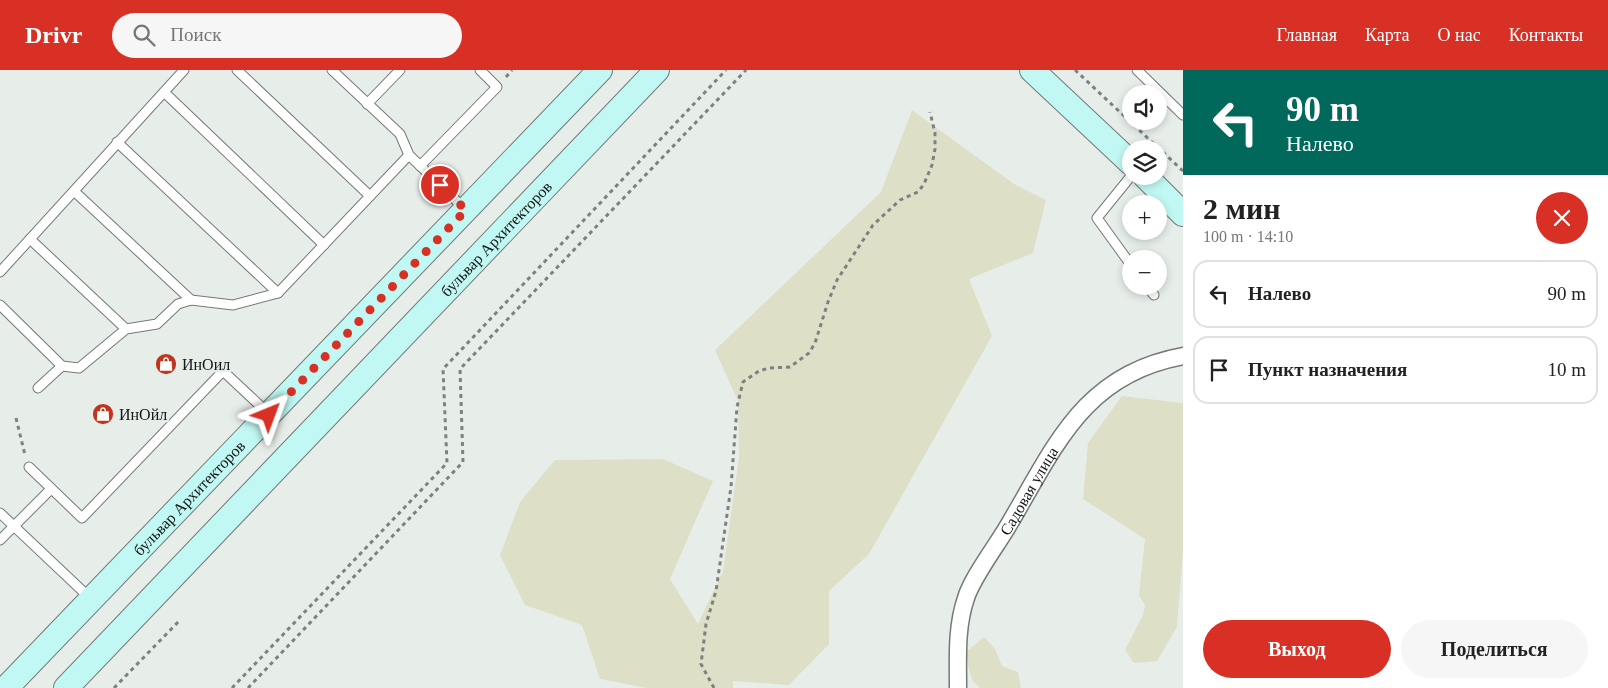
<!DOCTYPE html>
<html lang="ru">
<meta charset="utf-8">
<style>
:root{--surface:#fff;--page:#f6f6f6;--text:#222;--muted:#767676;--line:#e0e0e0;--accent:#d93025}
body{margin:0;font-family:"Times New Roman",serif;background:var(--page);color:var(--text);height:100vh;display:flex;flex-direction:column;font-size:19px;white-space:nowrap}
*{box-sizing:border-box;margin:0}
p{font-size:16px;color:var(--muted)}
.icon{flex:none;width:28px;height:28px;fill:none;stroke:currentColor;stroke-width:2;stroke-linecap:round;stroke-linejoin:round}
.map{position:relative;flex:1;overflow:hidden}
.drawer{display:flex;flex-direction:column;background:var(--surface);width:425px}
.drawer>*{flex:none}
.hud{background:#00695c;color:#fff;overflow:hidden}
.fabs{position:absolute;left:1122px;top:15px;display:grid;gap:10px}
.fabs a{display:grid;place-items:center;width:45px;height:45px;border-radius:50%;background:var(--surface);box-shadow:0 2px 8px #0003;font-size:25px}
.pin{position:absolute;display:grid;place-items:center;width:42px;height:42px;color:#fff;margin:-21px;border:2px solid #fff;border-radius:50%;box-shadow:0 1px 5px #0007}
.me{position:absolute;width:55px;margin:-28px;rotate:44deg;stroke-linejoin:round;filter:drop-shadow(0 0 4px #0008)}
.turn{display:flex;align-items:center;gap:18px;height:105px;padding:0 20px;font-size:22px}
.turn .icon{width:65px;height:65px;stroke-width:2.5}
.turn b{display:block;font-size:35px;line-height:42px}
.round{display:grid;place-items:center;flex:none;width:52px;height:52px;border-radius:26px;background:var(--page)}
.summary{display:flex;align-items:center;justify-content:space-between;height:85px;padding:0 20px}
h1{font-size:30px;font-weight:600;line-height:38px}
.primary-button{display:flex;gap:10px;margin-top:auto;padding:10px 20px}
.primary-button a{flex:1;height:58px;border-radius:30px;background:var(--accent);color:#fff;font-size:20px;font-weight:600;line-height:58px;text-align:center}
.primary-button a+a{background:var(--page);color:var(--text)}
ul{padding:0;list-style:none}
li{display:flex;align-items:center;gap:15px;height:68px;margin:0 10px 8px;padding:0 10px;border:2px solid var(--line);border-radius:15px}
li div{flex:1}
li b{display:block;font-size:19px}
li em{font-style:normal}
header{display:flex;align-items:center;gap:30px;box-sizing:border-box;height:70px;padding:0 25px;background:var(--accent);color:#fff}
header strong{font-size:24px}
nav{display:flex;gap:28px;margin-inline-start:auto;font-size:18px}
.search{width:350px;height:45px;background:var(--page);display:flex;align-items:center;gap:12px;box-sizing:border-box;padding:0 18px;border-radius:28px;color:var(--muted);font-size:19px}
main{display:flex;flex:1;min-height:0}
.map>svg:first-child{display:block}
.green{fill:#dedfc7}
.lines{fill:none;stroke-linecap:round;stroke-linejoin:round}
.service-casing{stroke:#747976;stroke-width:11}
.minor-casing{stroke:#747976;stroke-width:19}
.secondary-casing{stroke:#747976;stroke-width:26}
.path{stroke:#7d817f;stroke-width:3;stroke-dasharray:4 4;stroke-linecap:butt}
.service{stroke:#fff;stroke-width:9}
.minor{stroke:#fff;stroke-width:16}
.secondary{stroke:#c1f8f3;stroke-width:24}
.route{stroke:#d93025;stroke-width:9;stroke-dasharray:0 16.2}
.labels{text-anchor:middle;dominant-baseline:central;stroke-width:4.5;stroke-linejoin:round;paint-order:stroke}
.street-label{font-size:16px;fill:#151716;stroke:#e7eeea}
.poi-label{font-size:16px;fill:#151716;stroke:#e7eeea;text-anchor:start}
</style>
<header>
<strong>Drivr</strong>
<div class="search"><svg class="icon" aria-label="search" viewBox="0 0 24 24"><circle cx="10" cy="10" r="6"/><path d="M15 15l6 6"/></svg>Поиск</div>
<nav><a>Главная</a><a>Карта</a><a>О нас</a><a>Контакты</a></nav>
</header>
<main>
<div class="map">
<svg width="1183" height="618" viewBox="0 0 1183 618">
<rect width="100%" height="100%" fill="#e7eeea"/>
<g class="green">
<path d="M912,40L1014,114L1046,130L1033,183L969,209L992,266L869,484L829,521V574L789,615L733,611V618H647L600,609L582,555L525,535L500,485L520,432L555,390L663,389L713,411L670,509L698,554L723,501L739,387L738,331L715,280L881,122Z"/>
<path d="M1122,326L1183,333V480L1177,557L1157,591L1134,593L1125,580L1143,545L1145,535L1139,525L1145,469L1083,429L1088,373Z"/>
<path d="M984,567L995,579L1002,596L1018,602L1021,618H980L972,610L965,583Z"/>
</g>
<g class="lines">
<g class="service-casing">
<g id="service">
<path d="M237,0L370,126"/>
<path d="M332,0L400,64L409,85L466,140"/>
<path d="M1137,0L1183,45"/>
<path d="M164,22L324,175"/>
<path d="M367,34L400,0"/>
<path d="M117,72L278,223"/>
<path d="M420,96L497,17L480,0"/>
<path d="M1131,106L1097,148L1131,195"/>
<path d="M75,122L191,230"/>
<path d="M30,169L126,259"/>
<path d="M0,202L184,0"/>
<path d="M1147,216L1154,225"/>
<path d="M0,235L62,296L79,298L126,259L157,254L178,234L191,230L233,235L278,223L409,85"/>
<path d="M38,318L62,296"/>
<path d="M29,397L82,448L223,301L269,344"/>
<path d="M0,443L91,529"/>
<path d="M0,470L51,419"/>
</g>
</g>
<g class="minor-casing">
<g id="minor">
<path id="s1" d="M958,618C958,588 956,557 966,528C972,508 997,475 1008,456C1055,377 1083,304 1183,286"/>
</g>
</g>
<g class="secondary-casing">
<g id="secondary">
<path d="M1032,0L1131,93"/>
<path d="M1145,106L1183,144"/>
<path id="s2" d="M6,618L600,0"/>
<path id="s3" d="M66,618L657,0"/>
</g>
</g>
<g class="path">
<path d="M1075,0L1183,101"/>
<path d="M506,7L512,0"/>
<path d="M16,348L25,385"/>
<path d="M114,618L180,550"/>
<path d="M232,618L447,393L443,299L726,0"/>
<path d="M248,618L463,392L460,299L746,0"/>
<path d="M714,618L701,594L706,554L716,521L731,417L737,337L743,312L759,301L769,298L790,297L809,283L815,273L828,232L837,210L873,155L900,130L918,122L924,114L932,95L935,79V63L930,42"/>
</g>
<use href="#service" class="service"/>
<use href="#minor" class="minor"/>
<use href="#secondary" class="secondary"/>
</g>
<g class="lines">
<path class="route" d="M269,345L466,140L440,115"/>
</g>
<defs>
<g id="shop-disc" transform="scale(1.125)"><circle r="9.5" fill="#c0351b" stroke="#e7eeea"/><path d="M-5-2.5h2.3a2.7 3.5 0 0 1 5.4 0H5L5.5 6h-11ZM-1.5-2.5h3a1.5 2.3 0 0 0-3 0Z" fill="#fff"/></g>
</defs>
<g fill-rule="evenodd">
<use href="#shop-disc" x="166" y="294"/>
<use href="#shop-disc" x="103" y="344"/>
</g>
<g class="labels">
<g class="street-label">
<text stroke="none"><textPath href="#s3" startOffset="622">бульвар Архитекторов</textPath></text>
<text stroke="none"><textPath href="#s1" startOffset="215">Садовая улица</textPath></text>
<text stroke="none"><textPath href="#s2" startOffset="264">бульвар Архитекторов</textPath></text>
</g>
<g class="poi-label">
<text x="182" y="294">ИнОил</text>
<text x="119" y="344">ИнОйл</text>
</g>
</g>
</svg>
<div class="fabs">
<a><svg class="icon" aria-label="sound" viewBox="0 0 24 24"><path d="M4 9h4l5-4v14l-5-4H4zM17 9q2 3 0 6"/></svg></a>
<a><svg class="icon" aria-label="layers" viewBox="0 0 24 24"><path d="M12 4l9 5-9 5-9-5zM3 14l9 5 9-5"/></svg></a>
<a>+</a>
<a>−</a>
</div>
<div class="pin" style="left:440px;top:115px;background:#d93025"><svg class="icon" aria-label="arrive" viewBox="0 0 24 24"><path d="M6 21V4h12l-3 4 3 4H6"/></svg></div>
<svg class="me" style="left:269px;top:345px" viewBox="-20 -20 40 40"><path d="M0-17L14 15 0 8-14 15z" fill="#d93025" stroke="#fff" stroke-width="4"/></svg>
</div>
<section class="drawer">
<div class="hud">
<div class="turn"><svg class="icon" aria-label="left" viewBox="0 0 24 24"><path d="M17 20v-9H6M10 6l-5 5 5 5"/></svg><div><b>90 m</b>Налево</div></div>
</div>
<div class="summary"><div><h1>2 мин</h1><p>100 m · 14:10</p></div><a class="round" style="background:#d93025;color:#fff"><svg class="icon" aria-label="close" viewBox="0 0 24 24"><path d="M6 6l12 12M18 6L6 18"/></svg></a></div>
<ul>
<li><svg class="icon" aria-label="left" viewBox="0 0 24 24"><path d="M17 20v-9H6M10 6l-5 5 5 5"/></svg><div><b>Налево</b></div><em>90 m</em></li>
<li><svg class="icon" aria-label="arrive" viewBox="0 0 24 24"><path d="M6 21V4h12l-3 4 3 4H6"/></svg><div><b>Пункт назначения</b></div><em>10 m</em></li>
</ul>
<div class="primary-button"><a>Выход</a><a>Поделиться</a></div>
</section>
</main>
